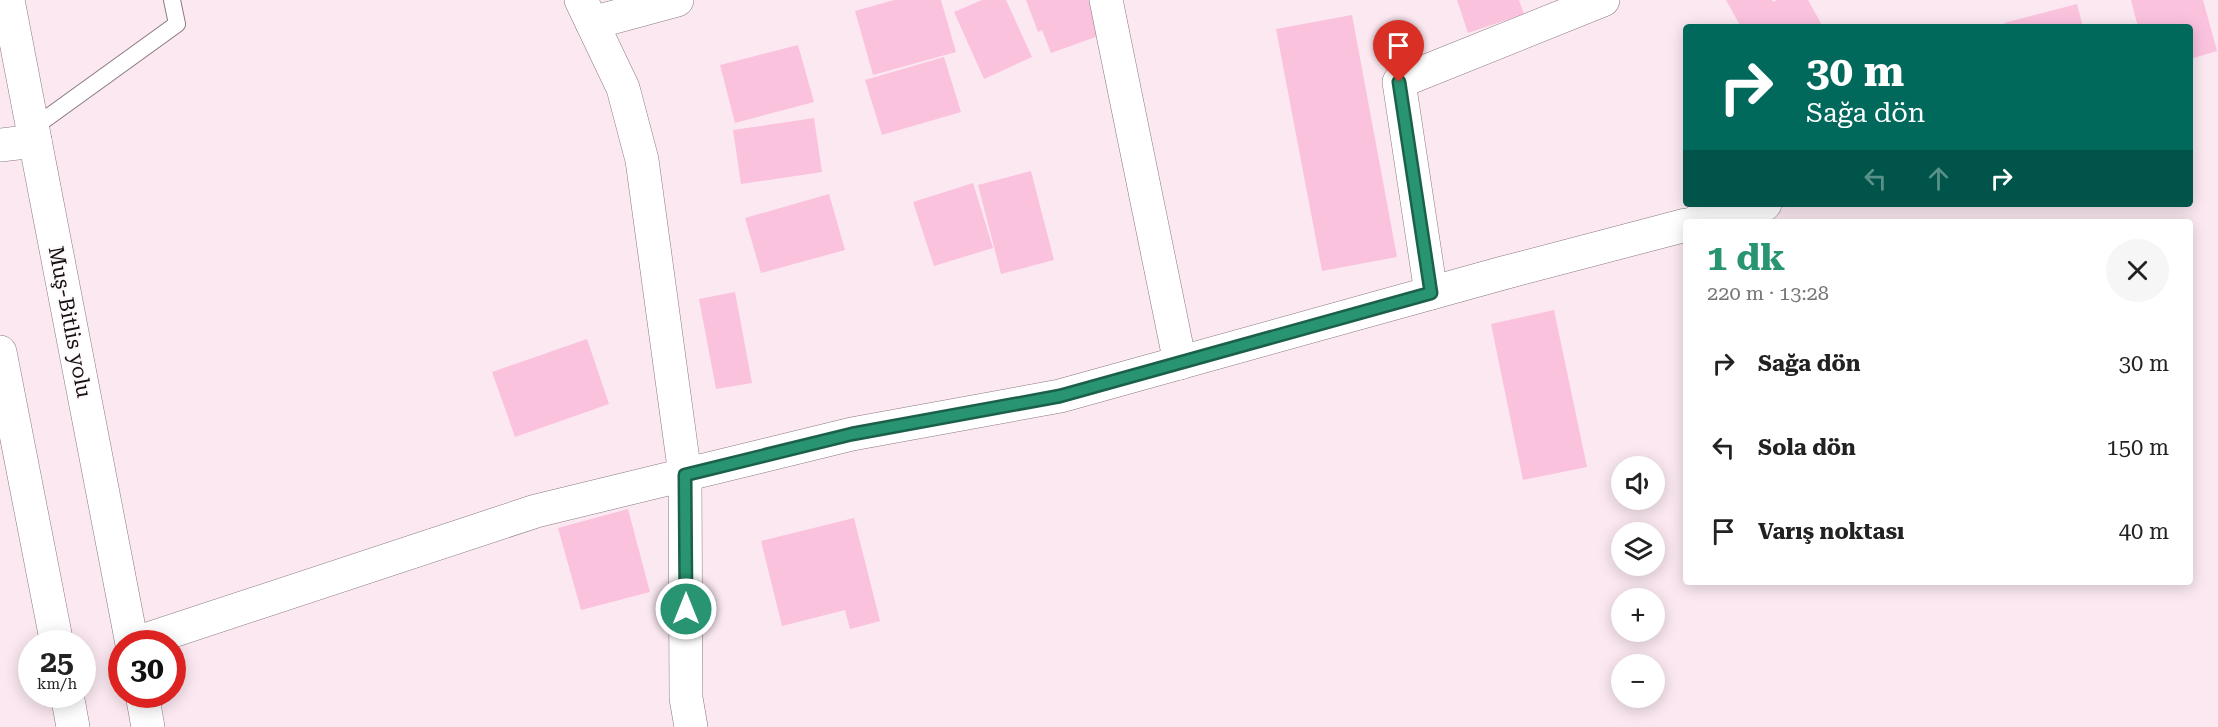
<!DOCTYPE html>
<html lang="tr">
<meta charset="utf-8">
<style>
:root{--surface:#fff;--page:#f6f6f6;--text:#222;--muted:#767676;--accent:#299472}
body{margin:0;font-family:"Roboto Serif",serif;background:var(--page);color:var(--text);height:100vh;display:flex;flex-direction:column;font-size:22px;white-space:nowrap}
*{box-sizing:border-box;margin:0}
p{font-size:20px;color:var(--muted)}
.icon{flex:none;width:33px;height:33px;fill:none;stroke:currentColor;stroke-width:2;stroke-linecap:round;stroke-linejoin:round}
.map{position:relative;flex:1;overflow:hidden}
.sheet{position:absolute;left:1683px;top:219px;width:510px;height:366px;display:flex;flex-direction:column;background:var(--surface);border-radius:6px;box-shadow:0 3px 15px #0003}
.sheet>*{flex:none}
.top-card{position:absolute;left:1683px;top:24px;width:510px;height:183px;border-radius:6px;box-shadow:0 3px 15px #0003;background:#00695c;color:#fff;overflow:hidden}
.tools{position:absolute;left:1611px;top:456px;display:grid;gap:12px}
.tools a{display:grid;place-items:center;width:54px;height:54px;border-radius:50%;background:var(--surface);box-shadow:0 3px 15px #0003;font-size:30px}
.speed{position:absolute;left:18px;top:630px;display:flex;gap:12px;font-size:30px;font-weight:700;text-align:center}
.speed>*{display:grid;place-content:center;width:78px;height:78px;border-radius:50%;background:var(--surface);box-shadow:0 3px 15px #0003;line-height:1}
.speed small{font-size:15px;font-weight:400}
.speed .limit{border:9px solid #d22;background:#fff;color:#111}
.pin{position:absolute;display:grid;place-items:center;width:51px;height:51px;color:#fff;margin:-62px -26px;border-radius:50% 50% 50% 0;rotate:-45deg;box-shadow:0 0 6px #0007}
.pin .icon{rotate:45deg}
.me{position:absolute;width:66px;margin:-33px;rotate:0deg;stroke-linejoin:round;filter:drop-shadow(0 0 4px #0008)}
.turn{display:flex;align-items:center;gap:21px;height:126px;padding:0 24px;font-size:27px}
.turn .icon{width:78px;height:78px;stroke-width:2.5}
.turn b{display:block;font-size:42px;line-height:51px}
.lanes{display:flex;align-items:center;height:57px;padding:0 24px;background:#0003;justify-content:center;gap:30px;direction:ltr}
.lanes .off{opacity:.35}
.round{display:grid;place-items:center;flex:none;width:63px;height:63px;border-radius:32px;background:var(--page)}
.summary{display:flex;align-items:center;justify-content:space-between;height:102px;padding:0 24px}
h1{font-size:36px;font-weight:700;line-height:45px;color:var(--accent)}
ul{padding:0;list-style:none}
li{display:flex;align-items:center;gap:18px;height:84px;padding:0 24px}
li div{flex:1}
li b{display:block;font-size:22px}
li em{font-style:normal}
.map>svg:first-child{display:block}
.building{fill:#fbc2de}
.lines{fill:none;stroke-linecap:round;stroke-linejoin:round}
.service-casing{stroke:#897880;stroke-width:18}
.minor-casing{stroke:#897880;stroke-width:34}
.trunk-casing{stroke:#897880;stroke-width:34}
.service{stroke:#fff;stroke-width:16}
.minor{stroke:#fff;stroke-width:33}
.trunk{stroke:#fff;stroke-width:33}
.route-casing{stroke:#1b604a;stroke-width:15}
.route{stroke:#299472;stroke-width:10}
.labels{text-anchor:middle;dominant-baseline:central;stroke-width:4.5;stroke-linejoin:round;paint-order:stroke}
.street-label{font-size:21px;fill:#161013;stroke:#fefafc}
</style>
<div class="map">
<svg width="2218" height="727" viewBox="0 0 2218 727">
<rect width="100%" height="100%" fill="#fbe8f1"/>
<g class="building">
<path d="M894,0H941L956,52L873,75L855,11Z"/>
<path d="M982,0H1006L1032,57L984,79L954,12Z"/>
<path d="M1026,0H1092L1104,34L1051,53L1042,30L1038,32Z"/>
<path d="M1457,0H1519L1524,14L1468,33Z"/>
<path d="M1726,0H1772L1773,2L1777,0H1808L1823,27H1741Z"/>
<path d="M2131,0H2203L2217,51L2190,59V27H2138Z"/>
<path d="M2077,4L2083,27H2005L2004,23Z"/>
<path d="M1352,15L1397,257L1322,271L1276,29Z"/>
<path d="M798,45L814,102L735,123L720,65Z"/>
<path d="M944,57L961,112L882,135L865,80Z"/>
<path d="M814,118L822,172L741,184L733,130Z"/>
<path d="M1031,171L1054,260L1001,274L978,185Z"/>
<path d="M973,183L993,248L934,266L913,202Z"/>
<path d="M829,194L845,250L761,273L745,218Z"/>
<path d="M735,292L752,383L716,389L699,299Z"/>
<path d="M1554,310L1587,467L1523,480L1491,324Z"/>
<path d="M587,339L609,404L515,437L492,372Z"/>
<path d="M628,509L650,592L581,610L558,528Z"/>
<path d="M854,518L880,621L850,629L845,610L782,626L761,541Z"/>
</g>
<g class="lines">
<g class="service-casing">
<path id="service" d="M33,128L177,24L172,0"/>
</g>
<g class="minor-casing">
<g id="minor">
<path d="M581,0L623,88L642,160L685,475L686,698L691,727"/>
<path d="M1106,0L1180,363"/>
<path d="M592,23L677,0"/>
<path d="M0,145L35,141"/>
<path d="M1696,222L1765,204"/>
<path d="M1431,293L1399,82L1603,0"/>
<path d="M133,644L536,511L852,434L1060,396L1503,273L1686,225"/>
</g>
</g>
<g class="trunk-casing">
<g id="trunk">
<path d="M8,0L132,644"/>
<path d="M0,352L57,644"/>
<path d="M67,694L73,727"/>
<path d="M142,694L148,727"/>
</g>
</g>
<use href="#service" class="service"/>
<use href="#minor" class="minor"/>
<use href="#trunk" class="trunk"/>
</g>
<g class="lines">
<g class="route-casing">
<path id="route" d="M686,609L685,475L852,434L1060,396L1431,293L1399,82"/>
</g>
<use href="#route" class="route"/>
</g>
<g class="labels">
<g class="street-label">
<text transform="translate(70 322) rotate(79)">Muş-Bitlis yolu</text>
</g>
</g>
</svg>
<div class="tools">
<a><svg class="icon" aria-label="sound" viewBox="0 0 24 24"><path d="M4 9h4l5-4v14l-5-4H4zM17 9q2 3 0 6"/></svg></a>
<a><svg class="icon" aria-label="layers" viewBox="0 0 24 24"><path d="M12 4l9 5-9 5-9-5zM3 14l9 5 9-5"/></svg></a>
<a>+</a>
<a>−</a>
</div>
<div class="speed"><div>25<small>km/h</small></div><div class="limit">30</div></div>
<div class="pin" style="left:1399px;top:82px;background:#d93025"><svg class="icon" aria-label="arrive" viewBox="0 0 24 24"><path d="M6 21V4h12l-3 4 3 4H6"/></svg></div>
<svg class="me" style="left:686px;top:609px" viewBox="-20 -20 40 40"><circle r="17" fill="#299472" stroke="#fff" stroke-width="3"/><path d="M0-11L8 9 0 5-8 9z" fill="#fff"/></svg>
<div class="top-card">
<div class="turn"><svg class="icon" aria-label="right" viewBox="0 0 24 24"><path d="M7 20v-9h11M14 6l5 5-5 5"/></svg><div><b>30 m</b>Sağa dön</div></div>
<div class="lanes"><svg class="icon off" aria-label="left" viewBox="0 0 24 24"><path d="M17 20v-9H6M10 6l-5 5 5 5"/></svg><svg class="icon off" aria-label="ahead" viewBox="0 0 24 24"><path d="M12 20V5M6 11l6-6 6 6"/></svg><svg class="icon" aria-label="right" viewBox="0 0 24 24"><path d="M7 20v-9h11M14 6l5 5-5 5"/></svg></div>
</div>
<section class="sheet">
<div class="summary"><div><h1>1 dk</h1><p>220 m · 13:28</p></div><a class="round"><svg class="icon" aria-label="close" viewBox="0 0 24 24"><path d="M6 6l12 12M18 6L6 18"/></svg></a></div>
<ul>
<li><svg class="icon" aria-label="right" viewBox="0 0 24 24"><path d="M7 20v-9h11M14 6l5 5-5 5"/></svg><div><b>Sağa dön</b></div><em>30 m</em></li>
<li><svg class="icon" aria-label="left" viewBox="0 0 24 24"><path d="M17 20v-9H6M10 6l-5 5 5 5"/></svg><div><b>Sola dön</b></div><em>150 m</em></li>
<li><svg class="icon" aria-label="arrive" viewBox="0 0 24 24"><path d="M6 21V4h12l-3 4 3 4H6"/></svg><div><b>Varış noktası</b></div><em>40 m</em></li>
</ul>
</section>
</div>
